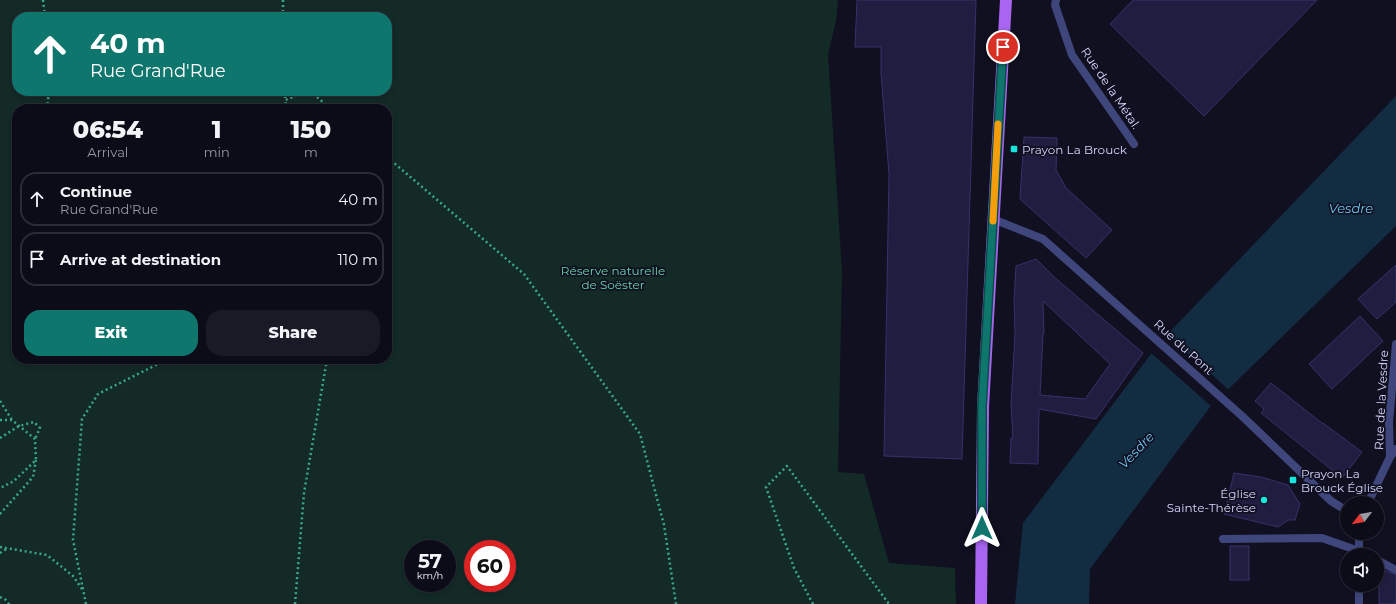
<!DOCTYPE html>
<meta charset="utf-8">
<style>
:root{--surface:#0c0c19;--page:#1a1a26;--text:#f1f3f6;--muted:#9a9ba2;--line:#2c2c38;--accent:#0f766e}
body{margin:0;font-family:Montserrat,sans-serif;background:var(--page);color:var(--text);height:100vh;display:flex;flex-direction:column;font-size:15px;white-space:nowrap}
*{box-sizing:border-box;margin:0}
p{font-size:13px;color:var(--muted)}
.icon{flex:none;width:22px;height:22px;fill:none;stroke:currentColor;stroke-width:2;stroke-linecap:round;stroke-linejoin:round}
.map{position:relative;flex:1;overflow:hidden}
.side{position:absolute;left:12px;top:104px;width:380px;height:260px;display:flex;flex-direction:column;background:var(--surface);border-radius:16px;box-shadow:0 2px 6px #0003,0 0 0 1px var(--line)}
.side>*{flex:none}
.hud{position:absolute;left:12px;top:12px;width:380px;height:84px;border-radius:16px;box-shadow:0 2px 6px #0003,0 0 0 1px var(--line);background:#0f766e;color:#fff;overflow:hidden}
.needle{width:26px;rotate:239deg}
.tools{position:absolute;left:1340px;top:496px;display:grid;gap:8px}
.tools a{display:grid;place-items:center;width:44px;height:44px;border-radius:50%;background:var(--surface);box-shadow:0 2px 6px #0003,0 0 0 1px var(--line);font-size:20px}
.speed{position:absolute;left:404px;top:540px;display:flex;gap:8px;font-size:20px;font-weight:700;text-align:center}
.speed>*{display:grid;place-content:center;width:52px;height:52px;border-radius:50%;background:var(--surface);box-shadow:0 2px 6px #0003,0 0 0 1px var(--line);line-height:1}
.speed small{font-size:10px;font-weight:400}
.speed .limit{border:6px solid #d22;background:#fff;color:#111}
.pin{position:absolute;display:grid;place-items:center;width:34px;height:34px;color:#fff;margin:-17px;border:2px solid #fff;border-radius:50%;box-shadow:0 1px 4px #0007}
.me{position:absolute;width:44px;margin:-22px;rotate:0deg;stroke-linejoin:round;filter:drop-shadow(0 0 3px #0008)}
.turn{display:flex;align-items:center;gap:14px;height:84px;padding:0 12px;font-size:18px}
.turn .icon{width:52px;height:52px;stroke-width:2.5}
.turn b{display:block;font-size:28px;line-height:34px}
.eta{display:flex;justify-content:space-evenly;align-items:center;height:68px;text-align:center}
.eta b{font-size:24px;font-weight:800;line-height:28px}
.action{display:flex;gap:8px;margin-top:auto;padding:8px 12px}
.action a{flex:1;height:46px;border-radius:16px;background:var(--accent);color:#fff;font-size:16px;font-weight:800;line-height:46px;text-align:center}
.action a+a{background:var(--page);color:var(--text)}
ul{padding:0;list-style:none}
li{display:flex;align-items:center;gap:12px;height:54px;margin:0 8px 6px;padding:0 4px;border:2px solid var(--line);border-radius:16px}
li div{flex:1}
li b{display:block;font-size:15px}
li em{font-style:normal}
.map>svg:first-child{display:block}
.green{fill:#132a26;fill-rule:evenodd}
.water{fill:#122c42}
.pier{fill:#101021}
.building{fill:#201e40;stroke:#35326a;fill-rule:evenodd}
.lines{fill:none;stroke-linecap:round;stroke-linejoin:round}
.path{stroke:#3aa891;stroke-width:2.5;stroke-dasharray:2 3;stroke-linecap:butt}
.lane{stroke:#3f467b;stroke-width:8}
.street{stroke:#3f467b;stroke-width:8}
.primary{stroke:#a866f0;stroke-width:12}
.route-casing{stroke:#0a4d48;stroke-width:10}
.route{stroke:#0f766e;stroke-width:7}
.slow{stroke:#f59e0b;stroke-width:7}
.poi-dot{fill:#17e4da;stroke:#101021;stroke-width:1.5}
.labels{text-anchor:middle;dominant-baseline:central;stroke-width:3.5;stroke-linejoin:round;paint-order:stroke}
.street-label{font-size:12px;fill:#d4d5fb;stroke:#101021}
.poi-label{font-size:12px;fill:#d4d5fb;stroke:#101021;text-anchor:start}
.park-label{font-size:12px;fill:#68d3a8;stroke:#101021}
.water-label{font-size:13px;font-style:italic;fill:#6dc7f0;stroke:#101021}
</style>
<div class="map">
<svg width="1396" height="604" viewBox="0 0 1396 604">
<rect width="100%" height="100%" fill="#101021"/>
<path class="green" d="M0,0H838L836,21L828,54L842,271L838,472L864,474L889,563L955,568L956,604H0ZM17,17H387V91H17ZM17,109H387V359H17ZM413,549H447V583H413ZM473,549H507V583H473Z"/>
<path class="water" d="M1396,96V226L1210,407L1090,569L1089,604H1015L1023,523L1160,342Z"/>
<path class="pier" d="M1166,334L1229,390L1212,407L1150,352Z"/>
<g class="building">
<path d="M857,0H976L962,459L884,456L889,174L881,73V47H855Z"/>
<path d="M1133,0H1317L1204,116L1110,24Z"/>
<path d="M1024,137L1057,138L1056,170L1066,188L1112,230L1086,258L1020,199Z"/>
<path d="M1036,259L1054,277L1143,353L1096,419L1039,409L1038,464L1010,463L1011,438H1013L1011,405L1015,334L1014,301L1016,266ZM1043,301L1110,364L1085,399L1040,395L1043,334H1044Z"/>
<path d="M1396,265V302L1377,319L1358,299Z"/>
<path d="M1360,316L1383,341L1332,389L1309,364Z"/>
<path d="M1271,383L1323,424V423L1362,452L1342,478L1261,413L1264,409L1255,401Z"/>
<path d="M1234,473L1261,477L1288,485L1300,504L1295,520H1288L1278,527L1224,514Z"/>
<rect x="1230" y="546" width="19" height="34"/>
<path d="M1384,570L1396,575V604H1379V576Z"/>
</g>
<g class="lines">
<g class="path">
<path d="M43,0L45,17"/>
<path d="M283,0V17"/>
<path d="M285,91V100"/>
<path d="M47,109L49,91"/>
<path d="M287,109L285,100L310,91L331,109"/>
<path d="M387,157L524,274L640,434L664,525L676,604"/>
<path d="M0,401L12,420"/>
<path d="M0,420H12L35,439L36,460L14,481L0,488"/>
<path d="M0,438L19,426L34,422L40,428L35,439"/>
<path d="M0,514L33,477L36,460"/>
<path d="M0,547L47,555L73,576L82,589"/>
<path d="M0,553L8,548"/>
<path d="M0,597L6,600L9,604"/>
<path d="M86,604L73,540L82,419L98,394L164,361L166,359"/>
<path d="M295,604L304,493L327,359"/>
<path d="M813,604L794,568L766,487L787,466L889,604"/>
</g>
<g class="lane">
<path d="M1056,0L1055,5L1072,55L1134,144"/>
<path d="M1223,539L1322,538L1359,551"/>
</g>
<g class="street">
<path d="M993,219L1043,239L1242,416L1331,501L1347,511"/>
<path d="M1390,457L1389,422L1396,344"/>
<path d="M1368,503L1390,457L1396,449"/>
<path d="M1359,555V533"/>
<path d="M1377,560L1396,570"/>
<path d="M1359,585V604"/>
</g>
<path class="primary" d="M981,604L983,407L1006,0"/>
</g>
<g class="lines">
<g class="route-casing">
<path id="route" d="M982,528V407L1003,47"/>
</g>
<use href="#route" class="route"/>
<path class="slow" d="M993,221L998,124"/>
</g>
<g class="poi-dot">
<rect x="1010" y="145" width="8" height="8" rx="2"/>
<rect x="1289" y="476" width="8" height="8" rx="2"/>
<circle cx="1264" cy="500" r="4"/>
</g>
<g class="labels">
<g class="street-label">
<text transform="translate(1111 88) rotate(56)">Rue de la Métal.</text>
<text transform="translate(1184 347) rotate(42)">Rue du Pont</text>
<text transform="translate(1381 400) rotate(-87)">Rue de la Vesdre</text>
</g>
<g class="poi-label">
<text x="1022" y="149">Prayon La Brouck</text>
<text x="1301" y="473">Prayon La<tspan x="1301" dy="14">Brouck Église</tspan></text>
<text x="1256" y="493" text-anchor="end">Église<tspan x="1256" dy="14">Sainte-Thérèse</tspan></text>
</g>
<g class="park-label">
<text x="613" y="270">Réserve naturelle<tspan x="613" dy="14">de Soëster</tspan></text>
</g>
<g class="water-label">
<text x="1351" y="208">Vesdre</text>
<text transform="translate(1136 450) rotate(-47)">Vesdre</text>
</g>
</g>
</svg>
<div class="tools">
<a><svg class="needle" viewBox="-14 -14 28 28"><path d="M0-13l5 13h-10z" fill="#e53935"/><path d="M0 13l5-13h-10z" fill="#9a9ba2"/></svg></a>
<a><svg class="icon" aria-label="sound" viewBox="0 0 24 24"><path d="M4 9h4l5-4v14l-5-4H4zM17 9q2 3 0 6"/></svg></a>
</div>
<div class="speed"><div>57<small>km/h</small></div><div class="limit">60</div></div>
<div class="pin" style="left:1003px;top:47px;background:#d93025"><svg class="icon" aria-label="arrive" viewBox="0 0 24 24"><path d="M6 21V4h12l-3 4 3 4H6"/></svg></div>
<svg class="me" style="left:982px;top:528px" viewBox="-20 -20 40 40"><path d="M0-17L14 15 0 8-14 15z" fill="#0f766e" stroke="#fff" stroke-width="4"/></svg>
<div class="hud">
<div class="turn"><svg class="icon" aria-label="ahead" viewBox="0 0 24 24"><path d="M12 20V5M6 11l6-6 6 6"/></svg><div><b>40 m</b>Rue Grand'Rue</div></div>
</div>
<section class="side">
<div class="eta">
<div><b>06:54</b><p>Arrival</p></div>
<div><b>1</b><p>min</p></div>
<div><b>150</b><p>m</p></div>
</div>
<ul>
<li><svg class="icon" aria-label="ahead" viewBox="0 0 24 24"><path d="M12 20V5M6 11l6-6 6 6"/></svg><div><b>Continue</b><p>Rue Grand'Rue</p></div><em>40 m</em></li>
<li><svg class="icon" aria-label="arrive" viewBox="0 0 24 24"><path d="M6 21V4h12l-3 4 3 4H6"/></svg><div><b>Arrive at destination</b></div><em>110 m</em></li>
</ul>
<div class="action"><a>Exit</a><a>Share</a></div>
</section>
</div>
